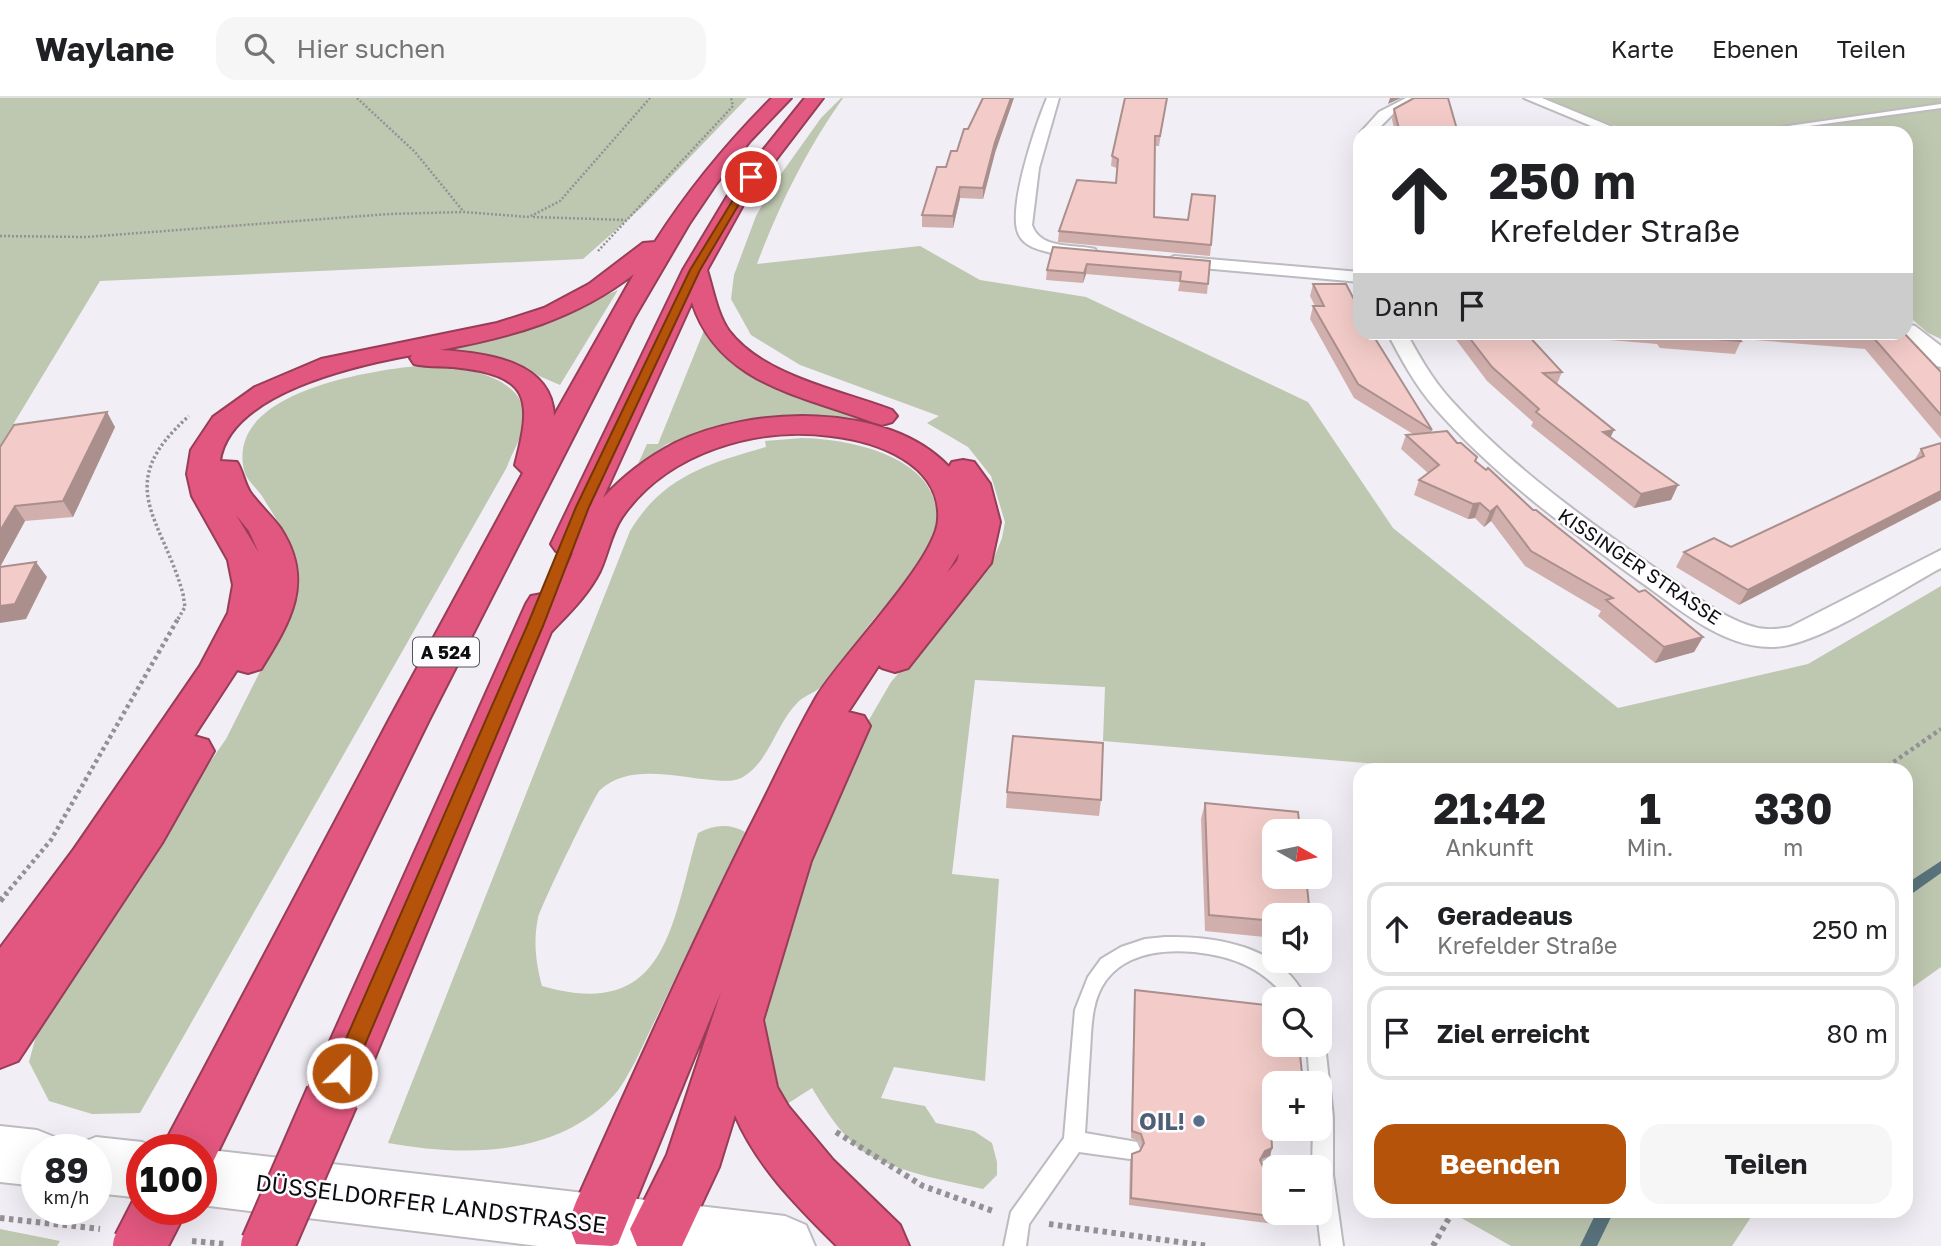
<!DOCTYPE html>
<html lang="de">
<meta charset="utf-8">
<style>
:root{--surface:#fff;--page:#f6f6f6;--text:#202124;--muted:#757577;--line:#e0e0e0;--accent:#b45309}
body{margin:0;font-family:"Golos Text",sans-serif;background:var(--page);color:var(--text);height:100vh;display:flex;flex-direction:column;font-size:26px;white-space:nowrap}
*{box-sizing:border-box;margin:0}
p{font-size:23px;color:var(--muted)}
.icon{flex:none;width:38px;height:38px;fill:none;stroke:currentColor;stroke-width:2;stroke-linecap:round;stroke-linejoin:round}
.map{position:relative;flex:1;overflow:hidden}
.details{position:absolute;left:1353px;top:665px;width:560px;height:455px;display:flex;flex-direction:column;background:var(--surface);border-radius:21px;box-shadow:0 7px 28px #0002}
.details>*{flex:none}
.hud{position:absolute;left:1353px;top:28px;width:560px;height:214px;border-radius:21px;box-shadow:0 7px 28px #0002;background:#fff;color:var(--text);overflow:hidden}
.needle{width:46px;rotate:99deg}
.tools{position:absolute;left:1262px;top:721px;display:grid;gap:14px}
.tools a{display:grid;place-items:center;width:70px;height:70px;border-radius:14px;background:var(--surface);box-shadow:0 7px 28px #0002;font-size:35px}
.speed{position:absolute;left:21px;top:1036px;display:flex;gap:14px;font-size:35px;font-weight:700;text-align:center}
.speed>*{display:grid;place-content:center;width:91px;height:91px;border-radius:50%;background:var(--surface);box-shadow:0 7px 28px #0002;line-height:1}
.speed small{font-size:18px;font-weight:400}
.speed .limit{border:10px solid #d22;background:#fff;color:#111}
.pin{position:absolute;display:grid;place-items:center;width:60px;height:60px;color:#fff;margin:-30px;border:4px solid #fff;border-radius:50%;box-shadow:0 2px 7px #0007}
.me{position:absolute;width:77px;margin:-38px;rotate:23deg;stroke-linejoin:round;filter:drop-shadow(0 0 5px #0008)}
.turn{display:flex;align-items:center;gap:24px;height:147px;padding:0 21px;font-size:32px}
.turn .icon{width:91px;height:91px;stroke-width:2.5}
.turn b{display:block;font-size:49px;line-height:60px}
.then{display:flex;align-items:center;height:66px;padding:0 21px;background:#0003;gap:14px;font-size:26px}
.eta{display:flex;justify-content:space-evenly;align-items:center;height:119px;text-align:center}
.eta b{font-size:42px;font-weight:700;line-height:49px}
.cta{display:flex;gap:14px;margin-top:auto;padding:14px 21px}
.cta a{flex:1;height:80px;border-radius:21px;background:var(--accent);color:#fff;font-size:28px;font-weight:700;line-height:80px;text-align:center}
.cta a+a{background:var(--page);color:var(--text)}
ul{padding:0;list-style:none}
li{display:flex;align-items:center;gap:21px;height:94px;margin:0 14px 10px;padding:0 7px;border:4px solid var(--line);border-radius:21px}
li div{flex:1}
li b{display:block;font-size:26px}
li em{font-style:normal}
header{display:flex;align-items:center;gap:42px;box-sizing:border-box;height:98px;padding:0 35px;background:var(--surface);border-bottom:2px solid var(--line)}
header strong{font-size:33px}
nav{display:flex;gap:38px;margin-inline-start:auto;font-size:24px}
.search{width:490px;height:63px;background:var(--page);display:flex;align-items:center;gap:18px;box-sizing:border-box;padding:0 24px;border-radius:21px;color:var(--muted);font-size:26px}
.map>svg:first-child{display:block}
.green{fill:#bec7b0}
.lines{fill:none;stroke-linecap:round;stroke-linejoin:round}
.stream{fill:#59737c;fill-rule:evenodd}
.lane-casing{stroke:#bdbac0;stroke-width:4}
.street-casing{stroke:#bdbac0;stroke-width:4}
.secondary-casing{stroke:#bdbac0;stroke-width:4}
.highway-casing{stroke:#973d57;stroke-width:4}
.path-far3{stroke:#949196;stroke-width:2.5;stroke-dasharray:2 2;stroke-linecap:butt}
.path-far2{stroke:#949196;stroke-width:3.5;stroke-dasharray:2.5 2.5;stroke-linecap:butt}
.path-far1{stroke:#949196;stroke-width:4.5;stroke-dasharray:3.5 3.5;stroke-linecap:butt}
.path{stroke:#949196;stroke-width:6;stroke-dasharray:4.5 4.5;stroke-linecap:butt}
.lane{fill:#fff;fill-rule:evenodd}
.street{fill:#fff;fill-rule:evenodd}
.secondary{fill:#fff;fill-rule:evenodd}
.highway{fill:#e2577f;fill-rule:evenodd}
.highway-bridge-casing{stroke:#973d57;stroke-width:56;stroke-linecap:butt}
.highway-bridge{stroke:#e2577f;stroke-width:52}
.wall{fill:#d1afad}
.shaded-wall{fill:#aa8f8d}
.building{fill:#f3ccc9;stroke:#aa8f8d;stroke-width:2}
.route{fill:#b45309;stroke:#753606;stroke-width:2}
.service-dot{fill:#5c6f8a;stroke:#fdfcff;stroke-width:2.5}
.labels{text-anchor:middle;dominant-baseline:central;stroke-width:5;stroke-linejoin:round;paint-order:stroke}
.shield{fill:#fdfcff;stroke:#555456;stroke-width:2}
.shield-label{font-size:18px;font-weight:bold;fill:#0d0c0e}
.street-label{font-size:19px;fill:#0d0c0e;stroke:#fdfcff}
.near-service-label{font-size:23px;font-weight:bold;fill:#4e5e75;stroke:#fdfcff;text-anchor:end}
.near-street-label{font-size:23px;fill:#0d0c0e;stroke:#fdfcff}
</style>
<header>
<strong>Waylane</strong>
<div class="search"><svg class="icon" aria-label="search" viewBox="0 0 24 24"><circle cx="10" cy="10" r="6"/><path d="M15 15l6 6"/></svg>Hier suchen</div>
<nav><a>Karte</a><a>Ebenen</a><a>Teilen</a></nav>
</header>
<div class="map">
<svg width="1941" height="1148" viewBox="0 0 1941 1148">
<rect width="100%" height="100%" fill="#f1eef5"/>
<g class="green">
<path d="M0,0H747L642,109L583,161L100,183L0,348Z"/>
<path d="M841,0H843C808,49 778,109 757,166L920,148L980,182L1086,199L1308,304L1393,430L1618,610L1808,566L1941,488V869L1906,894V672H1449L1103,643L1105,589L975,582L952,776L999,781L985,983L894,969L881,1000L925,1008L936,1025L974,1033L992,1045L997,1064V1077L983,1091C947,1083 907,1076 873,1059C847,1047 826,1013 812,990L787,1006L773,977L766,939L764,904L782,824L866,627L891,584L990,470L1002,440L1005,424L991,378L968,349L927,325L939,318L800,267L751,237L731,201L734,177L756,118L774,86L821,20Z"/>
<path d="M1541,0H1941V241L1928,235L1906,216V35H1634Z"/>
<path d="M618,192L560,287L495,259L464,255L416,254L532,230Z"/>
<path d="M705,230L717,246L882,325L792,318L726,326L667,346L638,366L647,346H658Z"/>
<path d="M438,266C473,272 537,282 522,334C518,346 511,357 507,369L140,1015L92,1016L49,1003L29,964L46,901L226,641L296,502C299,454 286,437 262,398C257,390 246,382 244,372C225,289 385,270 438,266Z"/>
<path d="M802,340C863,341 967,368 928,452C915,480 889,502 870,526C854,546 840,573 821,589C814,595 806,597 799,603C776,625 770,663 743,679C735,684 721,683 712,682C676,679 629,665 600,692C594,698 540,810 538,820C533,844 536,865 542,888C667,924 671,827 698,735C714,727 729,725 745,734L635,964C629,974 623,987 615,996C558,1059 465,1059 388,1045L630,433C663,378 708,366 766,349L765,343Z"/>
<path d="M1449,1113H1755L1732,1148H1511Z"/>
<path d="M0,1131L60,1143L57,1148H0Z"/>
</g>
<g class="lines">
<g class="stream">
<path d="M1941,763V775L1910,797L1906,798V786Z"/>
<path d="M1597,1113H1614L1597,1148H1580Z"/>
</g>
<g class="lane-casing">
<g id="lane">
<path d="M1941,6V10L1758,35H1740Z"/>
<path d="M1165,839C1216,838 1282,848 1306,901H1287C1263,870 1233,858 1194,854C1149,850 1104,861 1094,911C1091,925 1091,940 1090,954C1088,981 1087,1008 1085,1035L1137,1044L1140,1051L1137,1058L1130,1061L1079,1054L1029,1126L1026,1148H1004L1011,1114L1064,1040L1075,912L1088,879L1101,861L1121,849L1145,841Z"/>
<path d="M1320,940L1325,947L1333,1019V1077L1343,1148H1321L1317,1115H1320V1069H1312L1313,1031H1320V985H1310L1307,947H1320Z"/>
<path d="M1270,1060L1281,1063L1284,1069H1274V1080L1263,1077L1260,1070L1263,1063Z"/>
</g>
</g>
<g class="street-casing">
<g id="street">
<path d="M1047,0H1059L1039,70L1032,127C1040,152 1075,146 1095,151L1097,155L1095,159C1082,162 1065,158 1052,155C1040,152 1025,149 1019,137C1006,113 1036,26 1047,0Z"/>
<path d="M1406,0H1424L1394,15L1374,35H1360L1379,14Z"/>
<path d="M1524,0H1542L1627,35H1608Z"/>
<path d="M1174,158L1360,174V184L1168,167L1165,163Z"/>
<path d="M1387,234H1406C1419,258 1432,281 1450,301C1513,371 1589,424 1665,477C1693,496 1724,522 1758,530C1768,532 1780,531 1790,529L1941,452V470C1900,492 1817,548 1774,549C1723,551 1677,509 1638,482C1566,430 1494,377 1435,310C1415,287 1401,261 1387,234Z"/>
</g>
</g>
<g class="secondary-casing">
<g id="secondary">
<path d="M1906,226L1915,228L1941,248V269L1931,267L1897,240L1893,234H1906Z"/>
<path d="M0,1028L37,1032L57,1040L62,1052H37V1088L0,1084Z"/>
<path d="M96,1039L142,1044L161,1052H142V1100L96,1095V1052H74L76,1047Z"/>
<path d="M201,1051L785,1118L806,1127L815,1148H538L201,1107V1052H198Z"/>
</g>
</g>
<g class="highway-casing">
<g id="highway">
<path d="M772,0H791L750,43L716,86L689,126L634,220L429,622L209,1072L201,1075V1052H161L389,622L523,375L515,367C533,299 530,277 453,269C440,268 427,269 414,266L410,260L412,257C357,267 229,295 220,363L237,364C243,373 244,385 250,394C259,407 272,418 281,431C315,484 290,524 261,571L248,575L237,572L194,638L208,642L214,653L162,745L18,963L0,970V850L74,751L200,568L228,515L233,487L228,462L192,398L187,376L191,352L213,319L255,289L321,261L497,225L544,210L589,186L643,145L655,144C689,91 728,44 772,0ZM634,176L554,318C552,262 484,255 440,252C511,239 576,221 634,176ZM236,417L249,433L259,455Z"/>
<path d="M805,0H823L748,98L707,172C713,191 717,216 729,233C763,278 842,293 892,312L897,318L892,324L882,327L872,324C801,297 718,286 692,204L603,400C624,377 648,359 675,345C751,308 887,303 949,369L952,364L963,362L974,364L990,386L1000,424L991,465L908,570L895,574L882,570L879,567L848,614L864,618L870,628L811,763L763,922L777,989L788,1008L833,1062L900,1127L909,1148H837C798,1109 757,1069 735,1017L719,1069L682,1148H637L630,1131L667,1057L721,894L618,1146L612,1148L576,1146L568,1125L576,1104C632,979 688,854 749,731C772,687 792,641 817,598C843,556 936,462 938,422C942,365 875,343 831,338C756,328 667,354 622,419C611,435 608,456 600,473C588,497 569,515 551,534L351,1017L332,1025L313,1017L305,999L526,506L531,498L547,495L562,479L573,455L556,453L551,446L683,172L731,92ZM959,456L957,463L947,475L958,457Z"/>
</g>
</g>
<g class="path-far3">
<path d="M357,0L415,54L463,113"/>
<path d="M533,119L626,122"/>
<path d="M0,138L86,139L389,116L464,114L529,119L560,103L650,0"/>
<path d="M598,153L733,8L731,0"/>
</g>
<path class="path-far2" d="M178,521L185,509L183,496C162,419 111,387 189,318"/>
<g class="path-far1">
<path d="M1882,672L1941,631"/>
<path d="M5,797L51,742L179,519"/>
</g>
<g class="path">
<path d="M0,803L7,795"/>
<path d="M836,1034L923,1088L993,1113"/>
<path d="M0,1120L100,1131"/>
<path d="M1049,1126L1208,1148"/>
<path d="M192,1143L225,1146"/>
<path d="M1433,1148L1453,1113"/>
</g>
<use href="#lane" class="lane"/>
<use href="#street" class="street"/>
<use href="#secondary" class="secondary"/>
<use href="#highway" class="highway"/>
<g class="highway-bridge-casing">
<g id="highway-bridge">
<path d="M139,1148L158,1111"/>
<path d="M267,1148L332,999"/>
</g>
</g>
<use href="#highway-bridge" class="highway-bridge"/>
</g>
<g class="wall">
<path d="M1167,0L1159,48H1155L1154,119L1211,147L1210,158L1058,144L1059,133L1116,85L1117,70L1111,68L1112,58Z"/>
<path d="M1394,11L1458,35H1395L1392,21Z"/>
<path d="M995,55L983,101L960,100L953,130L922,129V117L946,69Z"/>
<path d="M1053,149L1210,163L1207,196L1178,193L1180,184L1086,176L1083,185L1046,182L1047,172Z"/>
<path d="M1313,186L1360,234L1432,332L1431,335L1457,345L1476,363L1533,412L1639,494L1703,539L1694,554L1655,565L1598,518L1601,513L1525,468L1491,423L1484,429L1475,420L1468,421L1414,397L1419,382L1428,375L1401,351L1406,337L1413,336L1354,300L1310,221L1313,208H1315L1310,198Z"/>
<path d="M1453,234H1903L1941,274V341L1865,251L1742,241L1735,256L1660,250L1657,246L1525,235L1562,274L1557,286L1611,340L1678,387L1671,402L1634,410L1531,328L1533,324L1487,283L1454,239Z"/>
<path d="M115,329L73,419L25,423L0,469V349Z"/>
<path d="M1941,345L1739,507L1676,469L1684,454L1731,449L1914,363L1921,351Z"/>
<path d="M1007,694L1101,702L1099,718L1006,710Z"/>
<path d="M1205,705L1274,817V840L1205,833L1201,721Z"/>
<path d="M1135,892L1274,985V994H1269L1272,1050L1270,1058L1262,1061L1261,1063L1277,1119L1274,1126L1129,1107L1130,1064L1132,1056L1140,1053L1142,1050L1139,1043L1131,1040L1134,900Z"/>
</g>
<g class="shaded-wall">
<path d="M1011,0H1014L995,55L983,101V90L995,44Z"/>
<path d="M1390,0H1401L1388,6Z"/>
<path d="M960,89V100L953,130V118Z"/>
<path d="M1087,166L1086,176L1083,185L1084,175Z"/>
<path d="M107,314L115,329L73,419L63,403Z"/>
<path d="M1614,332L1608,345L1603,334Z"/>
<path d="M1678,387L1671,402L1634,410L1641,396Z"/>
<path d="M1941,393V402L1739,507L1748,492Z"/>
<path d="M1480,405L1475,420L1468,421L1473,406Z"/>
<path d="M15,408L25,423L0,469V433Z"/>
<path d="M1497,408L1491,423L1484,429L1490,414Z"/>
<path d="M36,464L47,479L26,521L0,525V508Z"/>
<path d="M1703,539L1694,554L1655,565L1664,549Z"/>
<path d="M1272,1050L1270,1058L1262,1061L1258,1069L1265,1053Z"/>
</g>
<g class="building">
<path d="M983,0H1011L995,44L983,90L960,89L953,118L922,117L937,69H946L951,53H957L964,31H968Z"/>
<path d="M1125,0H1167L1160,38H1155L1154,119L1188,122L1192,96L1215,98L1211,147L1059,133L1077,82L1116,85L1118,61L1112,58Z"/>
<path d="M1414,0H1448L1458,35H1400L1394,11Z"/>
<path d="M1053,149L1210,163L1208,186L1180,183L1181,174L1087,166L1084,175L1047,172Z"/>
<path d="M1313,186H1346L1360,213V234H1371L1432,332L1358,286L1313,208H1324Z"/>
<path d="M1465,234H1525L1562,274L1543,275L1614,332L1603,334L1678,387L1641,396L1536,314L1539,311L1492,269Z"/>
<path d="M1664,234H1735L1741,243L1666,237Z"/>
<path d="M1826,234H1903L1941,274V317L1872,238Z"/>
<path d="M107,314L63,403L15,408L0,433V349L14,327Z"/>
<path d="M1447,333L1457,345H1461L1477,359L1475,363L1486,372L1488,370L1533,412H1536L1639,494L1645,492L1703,539L1664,549L1606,502L1613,500L1531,453L1497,408L1490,414L1480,405L1473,406L1419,382L1439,367L1406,337Z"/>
<path d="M1941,345V393L1748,492L1684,454L1714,440L1731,449L1924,358L1921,351Z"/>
<path d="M36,464L15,506L0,508V469Z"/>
<path d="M1013,638L1103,645L1101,702L1007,694Z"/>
<path d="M1205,705L1298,714L1300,733H1274V779H1306L1310,817H1274V823L1209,817Z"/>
<path d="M1135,892L1274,908V947H1299L1303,985L1269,986L1272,1050L1265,1053L1260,1062L1264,1071L1274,1075V1115H1277V1119L1131,1100L1132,1056L1140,1053L1144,1045L1141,1036L1132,1033Z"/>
</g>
<path class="route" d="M751,77L755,79L700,172L589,409L543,528L350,982L342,985L335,982L331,975L527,528L576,409L690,172L747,79Z"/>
<circle class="service-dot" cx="1199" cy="1023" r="7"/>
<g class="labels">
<rect class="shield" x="413" y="539.5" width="66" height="29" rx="5"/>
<g class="shield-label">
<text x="446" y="554">A 524</text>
</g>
<g class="street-label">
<text transform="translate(1640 468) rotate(34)">KISSINGER STRASSE</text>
</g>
<g class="near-service-label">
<text x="1185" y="1023">OIL!</text>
</g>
<g class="near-street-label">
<text transform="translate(431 1105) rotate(7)">DÜSSELDORFER LANDSTRASSE</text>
</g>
</g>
</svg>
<div class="tools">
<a><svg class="needle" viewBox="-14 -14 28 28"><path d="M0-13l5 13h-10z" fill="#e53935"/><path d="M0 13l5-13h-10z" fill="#757577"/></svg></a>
<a><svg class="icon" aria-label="sound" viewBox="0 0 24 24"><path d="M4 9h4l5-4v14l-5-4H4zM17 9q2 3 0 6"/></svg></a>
<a><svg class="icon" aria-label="search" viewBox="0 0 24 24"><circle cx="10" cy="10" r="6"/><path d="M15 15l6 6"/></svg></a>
<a>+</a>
<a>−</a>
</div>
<div class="speed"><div>89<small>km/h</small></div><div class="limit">100</div></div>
<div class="pin" style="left:751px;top:79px;background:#d93025"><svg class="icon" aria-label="arrive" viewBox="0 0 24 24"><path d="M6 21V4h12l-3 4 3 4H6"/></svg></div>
<svg class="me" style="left:342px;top:975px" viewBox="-20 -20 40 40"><circle r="17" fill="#b45309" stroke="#fff" stroke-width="3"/><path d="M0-11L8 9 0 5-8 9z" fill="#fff"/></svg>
<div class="hud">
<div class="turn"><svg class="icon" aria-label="ahead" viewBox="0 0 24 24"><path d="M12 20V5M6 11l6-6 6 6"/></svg><div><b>250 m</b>Krefelder Straße</div></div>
<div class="then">Dann<svg class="icon" aria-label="arrive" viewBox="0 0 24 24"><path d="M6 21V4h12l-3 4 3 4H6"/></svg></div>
</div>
<section class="details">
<div class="eta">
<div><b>21:42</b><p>Ankunft</p></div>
<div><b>1</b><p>Min.</p></div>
<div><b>330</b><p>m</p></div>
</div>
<ul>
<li><svg class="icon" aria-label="ahead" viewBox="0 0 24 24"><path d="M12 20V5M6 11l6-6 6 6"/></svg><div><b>Geradeaus</b><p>Krefelder Straße</p></div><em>250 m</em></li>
<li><svg class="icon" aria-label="arrive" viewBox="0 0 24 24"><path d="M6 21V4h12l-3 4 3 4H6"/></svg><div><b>Ziel erreicht</b></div><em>80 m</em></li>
</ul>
<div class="cta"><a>Beenden</a><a>Teilen</a></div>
</section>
</div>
